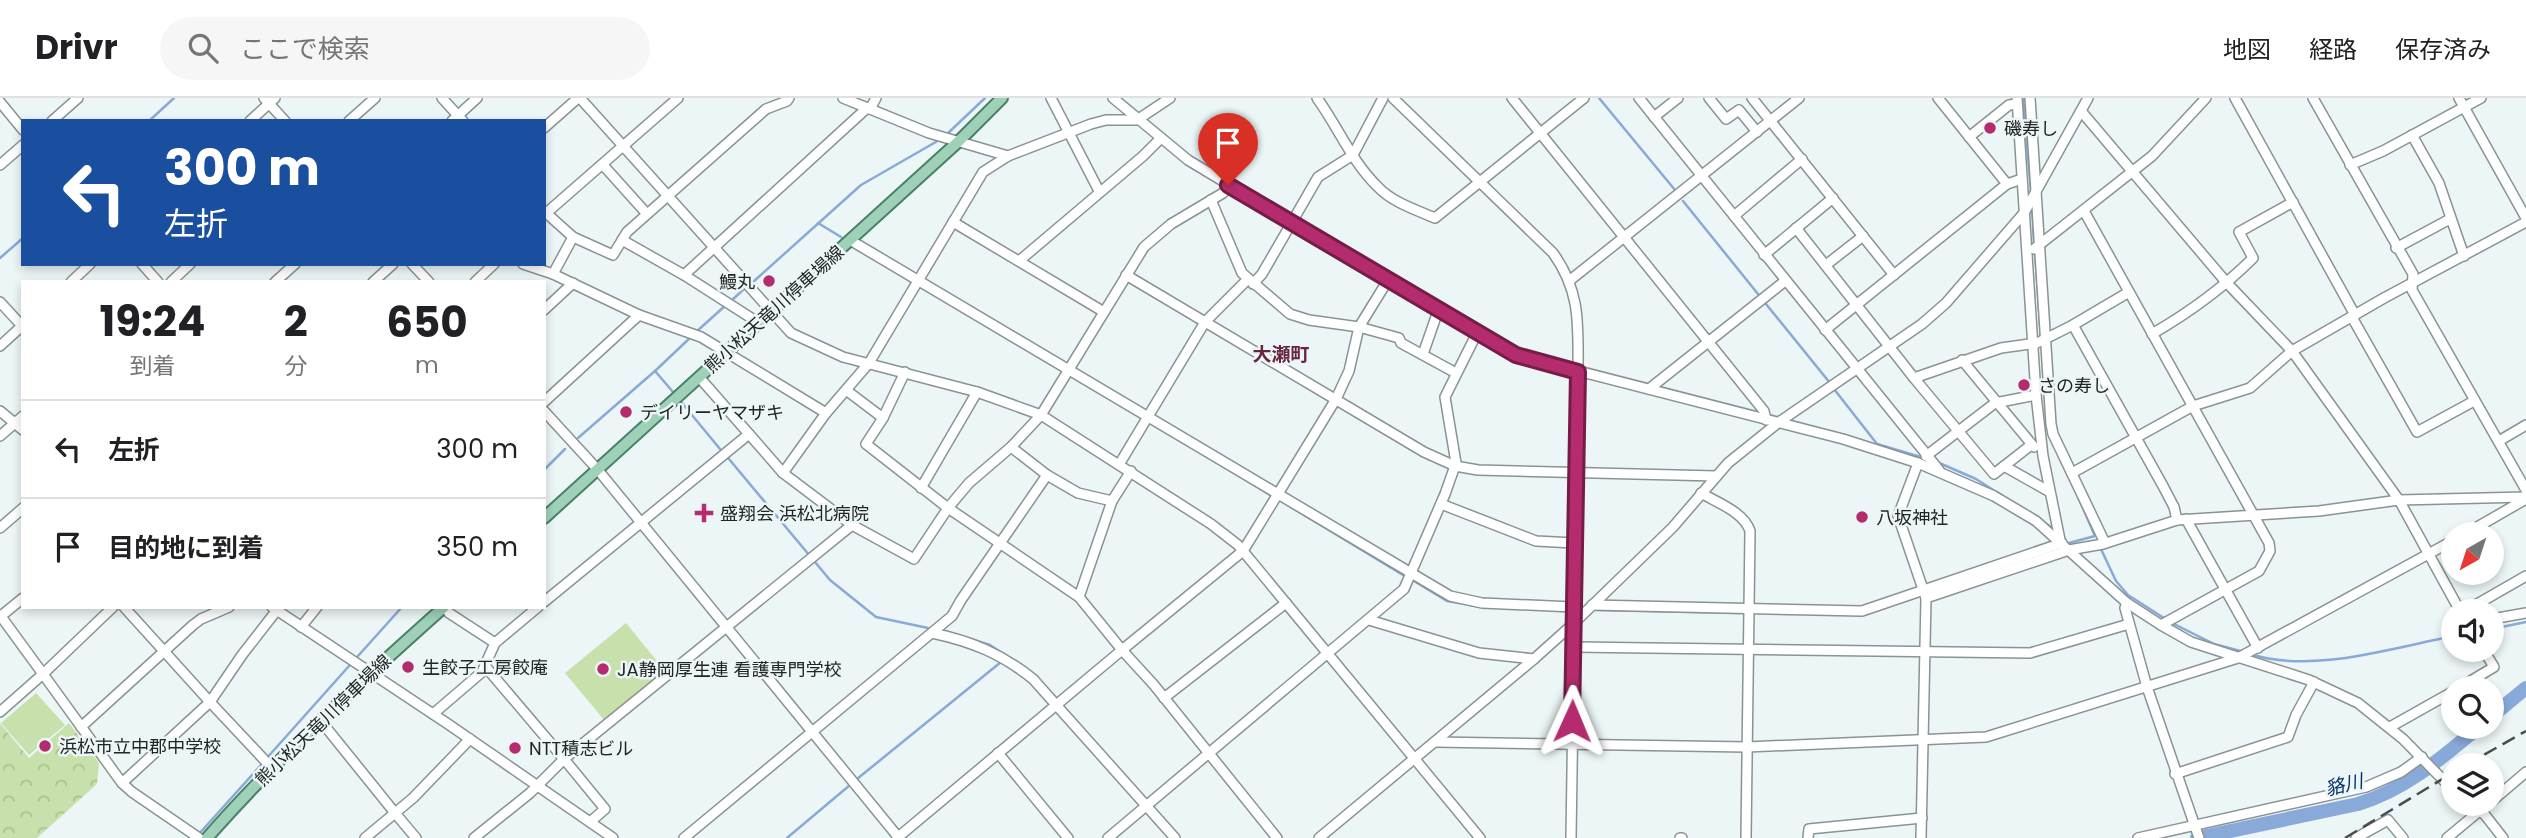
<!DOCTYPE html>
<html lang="ja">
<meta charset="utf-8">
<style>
:root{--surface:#fff;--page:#f6f6f6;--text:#202124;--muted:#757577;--line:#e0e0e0}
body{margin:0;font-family:Poppins,"Noto Sans JP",sans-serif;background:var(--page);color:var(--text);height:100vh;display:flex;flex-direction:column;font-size:26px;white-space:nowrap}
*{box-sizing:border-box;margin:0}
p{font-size:23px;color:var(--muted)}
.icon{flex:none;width:38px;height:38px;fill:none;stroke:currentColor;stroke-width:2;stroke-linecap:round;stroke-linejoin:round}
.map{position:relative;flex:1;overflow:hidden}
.panel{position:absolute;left:21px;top:182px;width:525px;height:329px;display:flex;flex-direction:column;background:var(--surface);border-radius:0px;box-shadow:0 4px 10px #0003}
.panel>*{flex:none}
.guide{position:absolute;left:21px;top:21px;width:525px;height:147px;border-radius:0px;box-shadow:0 4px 10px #0003;background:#1a4fa0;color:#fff;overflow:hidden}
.needle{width:46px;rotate:219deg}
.controls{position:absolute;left:2441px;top:424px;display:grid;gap:14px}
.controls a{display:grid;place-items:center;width:63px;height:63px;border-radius:50%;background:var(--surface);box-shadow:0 4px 10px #0003;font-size:35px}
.pin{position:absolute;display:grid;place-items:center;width:60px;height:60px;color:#fff;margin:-72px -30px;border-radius:50% 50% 50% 0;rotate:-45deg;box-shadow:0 0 7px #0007}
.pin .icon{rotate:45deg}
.me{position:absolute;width:77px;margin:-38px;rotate:1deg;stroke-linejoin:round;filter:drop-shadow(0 0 5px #0008)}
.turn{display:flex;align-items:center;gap:24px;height:147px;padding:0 28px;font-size:32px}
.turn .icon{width:91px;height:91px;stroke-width:2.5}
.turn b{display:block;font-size:49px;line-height:60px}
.eta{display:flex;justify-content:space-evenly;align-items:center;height:119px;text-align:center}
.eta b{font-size:42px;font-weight:700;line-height:49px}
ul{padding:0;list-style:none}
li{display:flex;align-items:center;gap:21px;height:98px;padding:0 28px;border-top:2px solid var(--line)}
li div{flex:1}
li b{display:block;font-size:26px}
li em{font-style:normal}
header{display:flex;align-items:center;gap:42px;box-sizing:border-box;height:98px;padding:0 35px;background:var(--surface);border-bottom:2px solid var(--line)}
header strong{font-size:33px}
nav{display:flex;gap:38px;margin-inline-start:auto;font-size:24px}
.search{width:490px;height:63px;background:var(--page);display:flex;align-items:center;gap:18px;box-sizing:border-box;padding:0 24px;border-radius:38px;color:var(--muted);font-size:26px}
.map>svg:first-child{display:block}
.park{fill:url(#park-crowns)}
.garden{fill:#c8e0ab}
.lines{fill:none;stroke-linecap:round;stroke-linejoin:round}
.stream{stroke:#89a9d8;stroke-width:2.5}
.river{stroke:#89a9d8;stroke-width:14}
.minor-casing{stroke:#8a9393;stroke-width:12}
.major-casing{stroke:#488165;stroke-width:14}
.minor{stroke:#fff;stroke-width:9}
.major{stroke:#9ed1b8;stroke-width:10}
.rail{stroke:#484d4d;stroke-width:2.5;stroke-dasharray:14 7;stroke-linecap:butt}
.route-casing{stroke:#751d47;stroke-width:18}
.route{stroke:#b42c6d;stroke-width:12}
.poi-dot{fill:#b42c6d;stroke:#ecf6f6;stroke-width:2.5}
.labels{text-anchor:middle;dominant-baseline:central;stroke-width:5;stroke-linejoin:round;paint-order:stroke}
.poi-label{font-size:18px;fill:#222525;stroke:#ecf6f6;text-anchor:start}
.street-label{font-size:18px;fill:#222525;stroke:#ecf6f6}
.neighbourhood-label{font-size:19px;font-weight:bold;fill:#672542;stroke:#ecf6f6}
.water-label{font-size:19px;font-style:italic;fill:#083069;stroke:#ecf6f6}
</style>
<header>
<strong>Drivr</strong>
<div class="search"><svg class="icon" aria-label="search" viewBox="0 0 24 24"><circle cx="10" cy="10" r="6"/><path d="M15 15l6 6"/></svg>ここで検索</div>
<nav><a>地図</a><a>経路</a><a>保存済み</a></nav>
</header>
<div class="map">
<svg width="2526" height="740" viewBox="0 0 2526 740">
<defs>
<pattern id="park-crowns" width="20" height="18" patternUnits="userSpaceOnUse" patternTransform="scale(1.75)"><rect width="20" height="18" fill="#c8e0ab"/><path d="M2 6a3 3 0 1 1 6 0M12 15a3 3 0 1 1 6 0" fill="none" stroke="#acc093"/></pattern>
</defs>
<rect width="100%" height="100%" fill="#ecf6f6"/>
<path class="park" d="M0,625L29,660L69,625L99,665L97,686L37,740H0Z"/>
<g class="garden">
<path d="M626,525L665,573L605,623L565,575Z"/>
<path d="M36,595L65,627L29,657L1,625Z"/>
</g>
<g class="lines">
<g class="stream">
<path d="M1599,0L1675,92"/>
<path d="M2023,0L2031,94"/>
<path d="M149,23L174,0"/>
<path d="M946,37L985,0"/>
<path d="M1683,103L1758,196"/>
<path d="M2032,108L2034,146"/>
<path d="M818,125L841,139"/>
<path d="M2035,153L2041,241"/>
<path d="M0,160L23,140"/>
<path d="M753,184L861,87L941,41"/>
<path d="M731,203L744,191"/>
<path d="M1766,206L1830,285"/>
<path d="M696,234L726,207"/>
<path d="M655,273L673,294"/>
<path d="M1834,291L1877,346L1924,360"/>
<path d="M682,305L720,351"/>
<path d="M578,340L655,273L692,238"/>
<path d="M729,361L830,482L876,519L928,530"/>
<path d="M1937,364L1976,381L2051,429"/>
<path d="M544,372L565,351"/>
<path d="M1235,375L1270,397"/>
<path d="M1281,403L1403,477"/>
<path d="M2069,445L2095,438L2079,401"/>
<path d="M2100,449L2116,483L2128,497L2167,522"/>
<path d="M1414,483L1447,503L1482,509"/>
<path d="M1596,512L1740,515"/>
<path d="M1864,516L1919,498"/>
<path d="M2172,525L2214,546L2244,554"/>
<path d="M2492,531L2526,524"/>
<path d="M945,533L990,547L1028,572"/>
<path d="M2250,556C2313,576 2390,550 2454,538"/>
<path d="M358,558L402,509"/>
<path d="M266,661L349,568"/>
<path d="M857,681L1001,564"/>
<path d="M198,737L261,667"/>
<path d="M787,740L850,687"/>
</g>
<g class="river">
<path d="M2492,618L2526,590"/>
<path d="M2197,740L2358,706C2406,691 2442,660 2480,628"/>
</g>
<g class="minor-casing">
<g id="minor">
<path d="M264,0L285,23"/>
<path d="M442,0L463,23"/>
<path d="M580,0L791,235L843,259L977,294L1041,317L1211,426L1238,447L1480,740"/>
<path d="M843,0L929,35L1008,58"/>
<path d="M1051,0L1099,93"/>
<path d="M1113,0L1188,62L1438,213L1516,257L1843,341L1918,365L1994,398L2036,423L2127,505L2161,527L2191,544L2309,582L2358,605L2403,641L2454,693"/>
<path d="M1317,0C1338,29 1352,64 1378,89C1392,104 1416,112 1435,120L1584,0"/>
<path d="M1393,0L1553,155C1581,194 1578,227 1578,273L1571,740"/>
<path d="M1512,0L1764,313L1766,322"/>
<path d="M1639,0L1939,372"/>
<path d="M1709,0L1726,21L1739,12L1757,34"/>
<path d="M1752,0L1894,177"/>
<path d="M1938,0L2007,86"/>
<path d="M2017,0L2036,297L2043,358L2060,442"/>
<path d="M2030,0L2051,326L2053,336L2105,445"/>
<path d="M2235,0L2355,217L2353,221L2417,334L2474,303"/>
<path d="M2313,0L2413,176L2412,192L2526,392"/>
<path d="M2459,0L2526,120"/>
<path d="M0,4L23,32"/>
<path d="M870,11L876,0"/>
<path d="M2081,13L2226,184L2292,253L2399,402L2460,513"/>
<path d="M1654,19L1678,0"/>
<path d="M52,23L78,0"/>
<path d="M250,23L275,0"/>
<path d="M349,23L375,0"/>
<path d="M452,23L477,0"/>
<path d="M544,30L578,0"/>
<path d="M2412,37L2439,85L2464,158"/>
<path d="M1969,39L2009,7L2017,6"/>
<path d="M0,67L23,47"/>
<path d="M603,67L647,116"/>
<path d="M2350,67L2383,53L2481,0"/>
<path d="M1211,102L1242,175L1290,216L1309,222L1359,229L1399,240L1401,245L1456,275"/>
<path d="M544,113L573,139L613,157L627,134L766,11L787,3L789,0"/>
<path d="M2084,113L2269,445L2270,453L2259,473L2161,527"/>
<path d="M544,117L678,0"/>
<path d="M1734,118L1802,61"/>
<path d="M953,124L1104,214"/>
<path d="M1796,130L1914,280L1994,376L2031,347"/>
<path d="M573,139L553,176L639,217L701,239L826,315L783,375"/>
<path d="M622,142L684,177L759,225"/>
<path d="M850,142L1450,498L1482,505L1573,509"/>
<path d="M2396,150L2450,121"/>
<path d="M2034,151L2152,58L2206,0"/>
<path d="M1764,157L1833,100"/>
<path d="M1019,163L1143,58L1160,41"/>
<path d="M142,166L158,184"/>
<path d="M412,166L429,184"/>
<path d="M523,166L553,176"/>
<path d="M1826,167L1863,138"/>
<path d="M684,177L867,10"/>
<path d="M1126,177L1424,354L1455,368L1478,372L1716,378"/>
<path d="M1569,183L1799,0"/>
<path d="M71,184L90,166"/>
<path d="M171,184L190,166"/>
<path d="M275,184L295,166"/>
<path d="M373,184L393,166"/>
<path d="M475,184L494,166"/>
<path d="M1253,186L1262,176L1318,79L1353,57L1383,0"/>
<path d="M2129,194L2073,227L2163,388L2174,409L2177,422"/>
<path d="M0,204L23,229"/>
<path d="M544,212L573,185"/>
<path d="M1825,232L2007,86L2022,81"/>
<path d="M2152,236C2190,214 2222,191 2253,160L2239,134L2293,104"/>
<path d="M0,248L23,227"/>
<path d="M1423,256L1438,213"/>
<path d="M1962,262L2034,349"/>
<path d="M905,274L883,320L866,346L948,410L969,385L1011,349L1041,317L1144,149L1171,126L1223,95L1228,87"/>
<path d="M1914,280L2001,250L2037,245L2073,227"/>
<path d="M1649,291L1785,183"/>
<path d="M846,292L883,320"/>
<path d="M544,304L639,217"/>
<path d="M0,313L23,332"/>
<path d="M544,313L598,372L899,740"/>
<path d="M826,315L869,265L983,74L1008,58L1091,26L1106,22H1137L1170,0"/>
<path d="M749,336L783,375L852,427L914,461L948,410L1079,499L1122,552L897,740"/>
<path d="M0,338L23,318"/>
<path d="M2499,343L2526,327"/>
<path d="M1011,349L1047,377L1078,395L1112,403"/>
<path d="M1926,358L1995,305L2036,297"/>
<path d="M1120,365L1205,224L1247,182"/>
<path d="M1918,365L1898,418L1926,500L1921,740"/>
<path d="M2004,368L2050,394"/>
<path d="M2072,375L2193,308L2250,290L2292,253L2384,200L2526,124"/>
<path d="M921,390L977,294"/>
<path d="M1701,395C1716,404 1744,414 1750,433L1746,740"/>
<path d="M1441,406L1536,443L1574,445"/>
<path d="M2186,421L2258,550"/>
<path d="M0,430L23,410"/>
<path d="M2465,436L2526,401"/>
<path d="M1079,499L1112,403L1131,373"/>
<path d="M1926,500L2069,452L2103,446L2177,422L2319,413L2399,402L2526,399"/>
<path d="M544,504L749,336L699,279"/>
<path d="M2127,505L2125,510L2147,589L2199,740"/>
<path d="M1592,507L1862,513L2062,445"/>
<path d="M272,509L448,626L613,740"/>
<path d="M445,509L449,515L495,545"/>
<path d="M2465,513L2526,478"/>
<path d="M0,517L43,576L113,509"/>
<path d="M1,518L23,500"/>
<path d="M2492,521L2526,515"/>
<path d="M1369,522L1479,555L1534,561"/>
<path d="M301,529L317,509"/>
<path d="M932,535C971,543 1002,556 1033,581L1175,740"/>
<path d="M1574,549L2030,555L2129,526"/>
<path d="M485,568L564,661L852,427"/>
<path d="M2459,590L2494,569L2483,551"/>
<path d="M1164,600L1286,505"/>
<path d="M0,614L43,576L122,685L132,694L199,740"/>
<path d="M433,616L482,574L495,545L538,509"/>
<path d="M320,622L395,715L365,740"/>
<path d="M81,629L193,527L201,521L229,509"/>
<path d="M2390,629L2454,593"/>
<path d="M1435,644L1747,649L1986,639L2238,560L2454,442"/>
<path d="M998,655L1068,740"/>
<path d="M271,669L210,604L242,557L277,512"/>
<path d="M2175,676L2288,639L2296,617L2314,584"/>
<path d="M122,685L210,604L124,509"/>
<path d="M2492,703L2526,674"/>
<path d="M2470,705L2485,717L2503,740"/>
<path d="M416,740L395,715L413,700L470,641"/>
<path d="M474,740L530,695L564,661L605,711L590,724"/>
<path d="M684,740L952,518L961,502L1047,377"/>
<path d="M1108,740L1404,491L1445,396L1456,365L1445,299L1477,235"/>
<path d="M1277,740L1154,587L1122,552L1243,453L1336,301L1349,273L1359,229L1388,182"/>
<path d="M1319,740L1534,561L1573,526L1673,429L1728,365L1779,324L1922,226L1946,205L2024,115L2088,0"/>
<path d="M1680,740H1682"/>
<path d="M1808,740L1809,731L1922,720"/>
<path d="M2138,740L2366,689L2401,674L2422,659"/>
<path d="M2356,740L2388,722L2403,740"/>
<path d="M2447,740L2489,705"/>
</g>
</g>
<g class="major-casing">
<g id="major">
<path d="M544,420L959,43L1002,0"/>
<path d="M207,740C280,657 361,583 444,509"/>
</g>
</g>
<use href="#minor" class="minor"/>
<use href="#major" class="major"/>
<g class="rail">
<path d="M2466,667L2526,633"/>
<path d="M2345,740L2454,674"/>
</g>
</g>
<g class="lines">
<g class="route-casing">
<path id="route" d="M1228,87L1516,257L1578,274L1572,623"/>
</g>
<use href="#route" class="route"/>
</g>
<g class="poi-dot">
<circle cx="1990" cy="30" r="7"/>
<circle cx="769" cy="183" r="7"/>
<circle cx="2024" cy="287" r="7"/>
<circle cx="626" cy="314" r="7"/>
<path d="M700.5 404.5h7v7h7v7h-7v7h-7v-7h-7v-7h7z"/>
<circle cx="1862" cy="419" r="7"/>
<circle cx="408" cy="569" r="7"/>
<circle cx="603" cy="571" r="7"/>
<circle cx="45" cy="648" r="7"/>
<circle cx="515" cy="650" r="7"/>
</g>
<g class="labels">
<g class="poi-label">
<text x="2004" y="30">磯寿し</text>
<text x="755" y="183" text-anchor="end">鰻丸</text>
<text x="2038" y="287">さの寿し</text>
<text x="640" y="314">デイリーヤマザキ</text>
<text x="720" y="415">盛翔会 浜松北病院</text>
<text x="1876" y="419">八坂神社</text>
<text x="422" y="569">生餃子工房餃庵</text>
<text x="617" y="571">JA静岡厚生連 看護専門学校</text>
<text x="59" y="648">浜松市立中郡中学校</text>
<text x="529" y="650">NTT積志ビル</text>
</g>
<g class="street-label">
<text transform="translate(774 211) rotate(-42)">熊小松天竜川停車場線</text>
<text transform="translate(323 622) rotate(-44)">熊小松天竜川停車場線</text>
</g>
<g class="neighbourhood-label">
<text x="1281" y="256">大瀬町</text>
</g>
<g class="water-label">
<text transform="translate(2344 687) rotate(-13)">貉川</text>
</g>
</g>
</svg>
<div class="controls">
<a><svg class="needle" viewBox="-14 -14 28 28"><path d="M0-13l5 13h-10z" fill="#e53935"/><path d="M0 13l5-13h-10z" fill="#757577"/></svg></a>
<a><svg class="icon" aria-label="sound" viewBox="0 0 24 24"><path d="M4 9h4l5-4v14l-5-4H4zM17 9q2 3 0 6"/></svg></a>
<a><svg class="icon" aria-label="search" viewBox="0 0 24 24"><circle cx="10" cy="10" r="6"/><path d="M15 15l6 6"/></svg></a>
<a><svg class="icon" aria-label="layers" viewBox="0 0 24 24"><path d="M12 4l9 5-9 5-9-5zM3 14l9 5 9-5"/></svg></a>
</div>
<div class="pin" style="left:1228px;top:87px;background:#d93025"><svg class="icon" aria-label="arrive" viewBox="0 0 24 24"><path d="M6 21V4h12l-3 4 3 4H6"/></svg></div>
<svg class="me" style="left:1572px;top:623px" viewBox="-20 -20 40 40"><path d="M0-17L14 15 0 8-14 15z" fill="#b42c6d" stroke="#fff" stroke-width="4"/></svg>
<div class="guide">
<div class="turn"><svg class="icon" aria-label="left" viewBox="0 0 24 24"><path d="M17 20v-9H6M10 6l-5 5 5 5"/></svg><div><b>300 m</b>左折</div></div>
</div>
<section class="panel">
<div class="eta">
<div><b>19:24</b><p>到着</p></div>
<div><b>2</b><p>分</p></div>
<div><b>650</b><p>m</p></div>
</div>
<ul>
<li><svg class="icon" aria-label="left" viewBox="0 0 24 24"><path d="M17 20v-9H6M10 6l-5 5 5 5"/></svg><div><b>左折</b></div><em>300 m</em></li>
<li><svg class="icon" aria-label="arrive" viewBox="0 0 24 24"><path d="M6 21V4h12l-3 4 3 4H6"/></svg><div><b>目的地に到着</b></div><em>350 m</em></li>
</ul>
</section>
</div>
